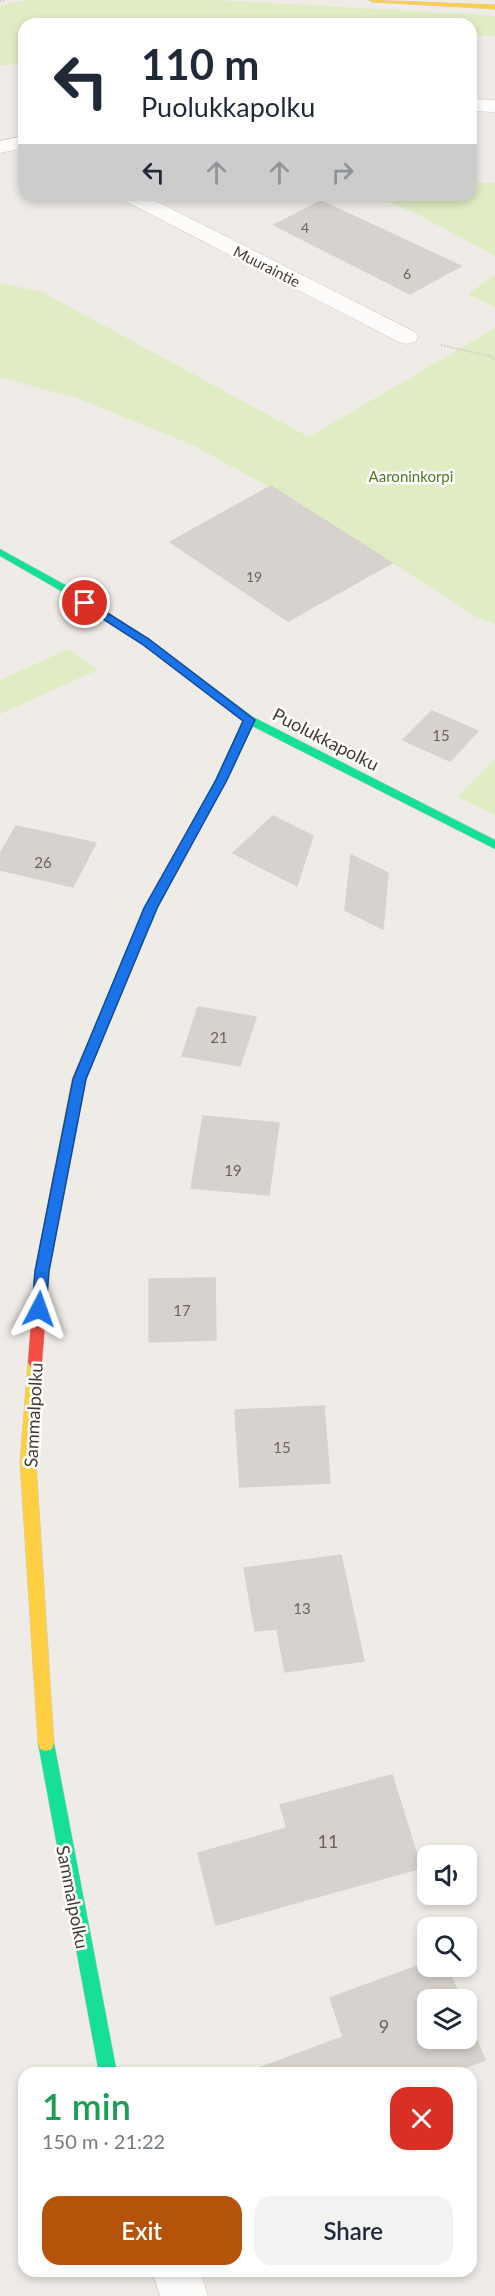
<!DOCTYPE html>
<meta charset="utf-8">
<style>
:root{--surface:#fff;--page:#f2f2f3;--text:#1f2937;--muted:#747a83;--accent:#b45309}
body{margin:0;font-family:Lato,sans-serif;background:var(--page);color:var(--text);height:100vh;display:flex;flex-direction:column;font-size:22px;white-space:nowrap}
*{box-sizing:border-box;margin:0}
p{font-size:20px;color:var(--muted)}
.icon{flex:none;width:33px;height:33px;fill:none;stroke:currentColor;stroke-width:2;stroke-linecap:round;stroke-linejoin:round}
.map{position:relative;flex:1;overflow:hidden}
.drawer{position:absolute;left:18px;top:2067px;width:459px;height:210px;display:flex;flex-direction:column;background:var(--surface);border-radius:18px;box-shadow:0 3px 9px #0003}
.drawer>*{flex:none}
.top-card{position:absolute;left:18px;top:18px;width:459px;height:183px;border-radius:18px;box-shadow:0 3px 9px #0003;background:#fff;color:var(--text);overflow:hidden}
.tools{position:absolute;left:417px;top:1845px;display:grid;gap:12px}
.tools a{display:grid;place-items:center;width:60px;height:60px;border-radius:12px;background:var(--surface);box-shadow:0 3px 9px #0003;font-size:30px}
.pin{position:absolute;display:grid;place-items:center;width:51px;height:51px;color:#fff;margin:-26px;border:3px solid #fff;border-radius:50%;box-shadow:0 2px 6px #0007}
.me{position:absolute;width:66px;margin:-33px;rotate:4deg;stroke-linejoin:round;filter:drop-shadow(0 0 4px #0008)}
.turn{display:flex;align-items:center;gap:21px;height:126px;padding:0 24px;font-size:27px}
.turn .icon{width:78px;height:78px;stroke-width:2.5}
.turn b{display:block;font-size:42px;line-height:51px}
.lanes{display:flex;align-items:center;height:57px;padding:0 24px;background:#0003;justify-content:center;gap:30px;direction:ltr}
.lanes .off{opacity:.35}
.round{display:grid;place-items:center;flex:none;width:63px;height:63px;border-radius:18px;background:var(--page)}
.overview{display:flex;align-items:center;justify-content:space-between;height:102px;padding:0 24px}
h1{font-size:36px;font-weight:600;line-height:45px;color:#1e9e55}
.button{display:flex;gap:12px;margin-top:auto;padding:12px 24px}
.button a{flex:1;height:69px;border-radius:18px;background:var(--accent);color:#fff;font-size:24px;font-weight:600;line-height:69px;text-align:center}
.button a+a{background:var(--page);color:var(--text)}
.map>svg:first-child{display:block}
.green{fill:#e0ecc3}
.building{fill:#d7d2cd;stroke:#d7d2cc;stroke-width:1.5}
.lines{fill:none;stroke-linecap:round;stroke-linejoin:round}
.street-casing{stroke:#cbc7c2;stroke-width:1}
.fast-casing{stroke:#d0c9bd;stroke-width:1}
.slow-casing{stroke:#d0c9bd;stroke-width:1}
.jam-casing{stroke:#d0c9bd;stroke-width:1}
.path{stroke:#cecac5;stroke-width:2;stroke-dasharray:1.5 1.5;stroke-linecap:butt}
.street{fill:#fdfcfb;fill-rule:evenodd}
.fast{fill:#16e098;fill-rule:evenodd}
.slow{fill:#ffcf43;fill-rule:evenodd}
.jam{fill:#f24e42;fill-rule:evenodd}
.route{fill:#1a73e8;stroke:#114b97;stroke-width:1.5}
.labels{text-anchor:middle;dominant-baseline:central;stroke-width:5;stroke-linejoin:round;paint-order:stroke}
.far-number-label{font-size:14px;fill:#6b625a}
.far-street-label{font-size:15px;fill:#453b32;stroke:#fff}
.far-park-label{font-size:15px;fill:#4d7b21;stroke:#fff}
.number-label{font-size:15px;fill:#6b625a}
.street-label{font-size:18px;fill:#453b32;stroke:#fff}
.near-number-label{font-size:18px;fill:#6b625a}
</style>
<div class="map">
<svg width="495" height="2296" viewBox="0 0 495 2296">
<rect width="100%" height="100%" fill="#efebe6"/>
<g class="green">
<path d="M28,0H213L487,15L495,16V36L471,35V24H285L244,22L231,24H24V63L0,66V5Z"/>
<path d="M471,182L495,183V256L421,216L387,201L388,195H471Z"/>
<path d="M495,275V307L468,294Z"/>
<path d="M0,283L42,292L309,437L495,328V624L477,617L298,503L193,445L77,398L0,377Z"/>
<path d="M69,649L97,670L0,714V680Z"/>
<path d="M495,759V815L458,797Z"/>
</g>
<g class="building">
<path d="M321,201L461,266L410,294L274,225Z"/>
<path d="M271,486L285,495L392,563L288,621L170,542Z"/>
<path d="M432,711L478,731L450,761L403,740Z"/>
<path d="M273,816L313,836L297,886L233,853Z"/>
<path d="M16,826L96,843L73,887L0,870V854Z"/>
<path d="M351,855L388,873L383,929L345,910Z"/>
<path d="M198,1007L256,1017L240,1066L182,1056Z"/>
<path d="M203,1116L279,1123L269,1195L191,1188Z"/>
<path d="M215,1278L216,1340L149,1342V1279Z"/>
<path d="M324,1406L330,1483L240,1487L235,1410Z"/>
<path d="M341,1555L364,1661L285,1672L277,1629L255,1631L244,1568Z"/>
<path d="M392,1775L421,1868L216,1925L198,1853L287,1828L280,1805Z"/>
<path d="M428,1962V1966H447L461,2000H428V2038H466V2014L485,2060L451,2073H260L259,2068L343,2037L330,1998Z"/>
</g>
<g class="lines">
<g class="street-casing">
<g id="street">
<path d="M471,99L495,100V112L471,111Z"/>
<path d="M24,136V148L0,153V141Z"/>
<path d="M118,195H144L415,332L418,337L415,342L407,344L399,342L121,199Z"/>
<path d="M152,2271H200L208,2296H160Z"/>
</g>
</g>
<g class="fast-casing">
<g id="fast">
<path d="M0,549L69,587L150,640L253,717L495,840V849L252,726C224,785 193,842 162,900C156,909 149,937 140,939L136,938L134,935L145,908L215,780L243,721L142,644L61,591L0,556Z"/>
<path d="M46,1735L52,1737L54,1743L117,2073H99L38,1743L40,1737Z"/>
</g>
</g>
<g class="slow-casing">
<g id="slow">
<path d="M369,0L495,5V9L373,2Z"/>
<path d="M140,931L146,935L86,1079L68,1171L66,1175H56L54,1171L72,1079L134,935Z"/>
<path d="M35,1356L40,1358L42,1362L36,1462L54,1743L52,1749L46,1751L40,1749L38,1743L20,1462L28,1362L30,1358Z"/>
</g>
</g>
<g class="jam-casing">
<path id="jam" d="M61,1166L66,1167L68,1171L49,1271L42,1362L40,1366L35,1368L30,1366L28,1362L35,1271L54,1171L56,1167Z"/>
</g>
<g class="path">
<path d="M0,1L6,0"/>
<path d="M441,345L490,356L495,360"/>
</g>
<use href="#street" class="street"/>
<use href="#fast" class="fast"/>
<use href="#slow" class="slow"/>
<use href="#jam" class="jam"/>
</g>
<path class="route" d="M85,599L149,639L255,720L227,780L157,908L86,1079L49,1271L46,1309L44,1313H34L32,1309L35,1271L73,1079L144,908L216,780L243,721L142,644L81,605L80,603Z"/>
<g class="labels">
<g class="far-number-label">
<text x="305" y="227">4</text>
<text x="407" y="273">6</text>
<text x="254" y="576">19</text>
</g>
<g class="far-street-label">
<text transform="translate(267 266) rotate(27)">Muuraintie</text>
</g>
<g class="far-park-label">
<text x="411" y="476">Aaroninkorpi</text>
</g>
<g class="number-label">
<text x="441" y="735">15</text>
<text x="43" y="862">26</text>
<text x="219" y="1037">21</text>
<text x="233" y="1170">19</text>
<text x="182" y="1310">17</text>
<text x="282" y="1447">15</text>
<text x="302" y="1608">13</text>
</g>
<g class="street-label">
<text transform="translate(326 739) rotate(27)">Puolukkapolku</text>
<text transform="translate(33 1415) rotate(-87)">Sammalpolku</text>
<text transform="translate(73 1897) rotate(79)">Sammalpolku</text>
</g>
<g class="near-number-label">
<text x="328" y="1841">11</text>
<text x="384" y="2026">9</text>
</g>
</g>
</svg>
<div class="tools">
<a><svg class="icon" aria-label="sound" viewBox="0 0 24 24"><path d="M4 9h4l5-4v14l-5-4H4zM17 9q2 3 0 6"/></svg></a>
<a><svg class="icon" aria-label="search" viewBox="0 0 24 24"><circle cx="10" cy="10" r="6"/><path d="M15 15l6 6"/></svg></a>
<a><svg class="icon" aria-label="layers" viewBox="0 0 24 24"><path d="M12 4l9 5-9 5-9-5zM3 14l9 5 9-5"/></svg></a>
</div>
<div class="pin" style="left:85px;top:603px;background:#d93025"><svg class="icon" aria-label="arrive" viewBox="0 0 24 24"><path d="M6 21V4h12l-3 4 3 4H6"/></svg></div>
<svg class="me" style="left:39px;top:1309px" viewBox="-20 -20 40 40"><path d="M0-17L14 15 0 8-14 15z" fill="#1a73e8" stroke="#fff" stroke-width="4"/></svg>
<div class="top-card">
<div class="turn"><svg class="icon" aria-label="left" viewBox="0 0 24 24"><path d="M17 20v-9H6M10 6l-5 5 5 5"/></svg><div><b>110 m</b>Puolukkapolku</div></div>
<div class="lanes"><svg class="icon" aria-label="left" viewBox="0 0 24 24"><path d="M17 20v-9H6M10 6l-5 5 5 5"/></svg><svg class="icon off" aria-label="ahead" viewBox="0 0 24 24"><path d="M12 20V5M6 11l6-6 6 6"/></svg><svg class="icon off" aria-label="ahead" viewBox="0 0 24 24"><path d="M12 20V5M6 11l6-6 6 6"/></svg><svg class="icon off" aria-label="right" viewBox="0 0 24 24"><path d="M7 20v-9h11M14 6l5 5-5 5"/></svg></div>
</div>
<section class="drawer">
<div class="overview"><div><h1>1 min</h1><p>150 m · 21:22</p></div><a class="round" style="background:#d93025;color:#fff"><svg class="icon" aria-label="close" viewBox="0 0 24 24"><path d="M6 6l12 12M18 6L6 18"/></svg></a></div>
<div class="button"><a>Exit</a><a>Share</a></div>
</section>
</div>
